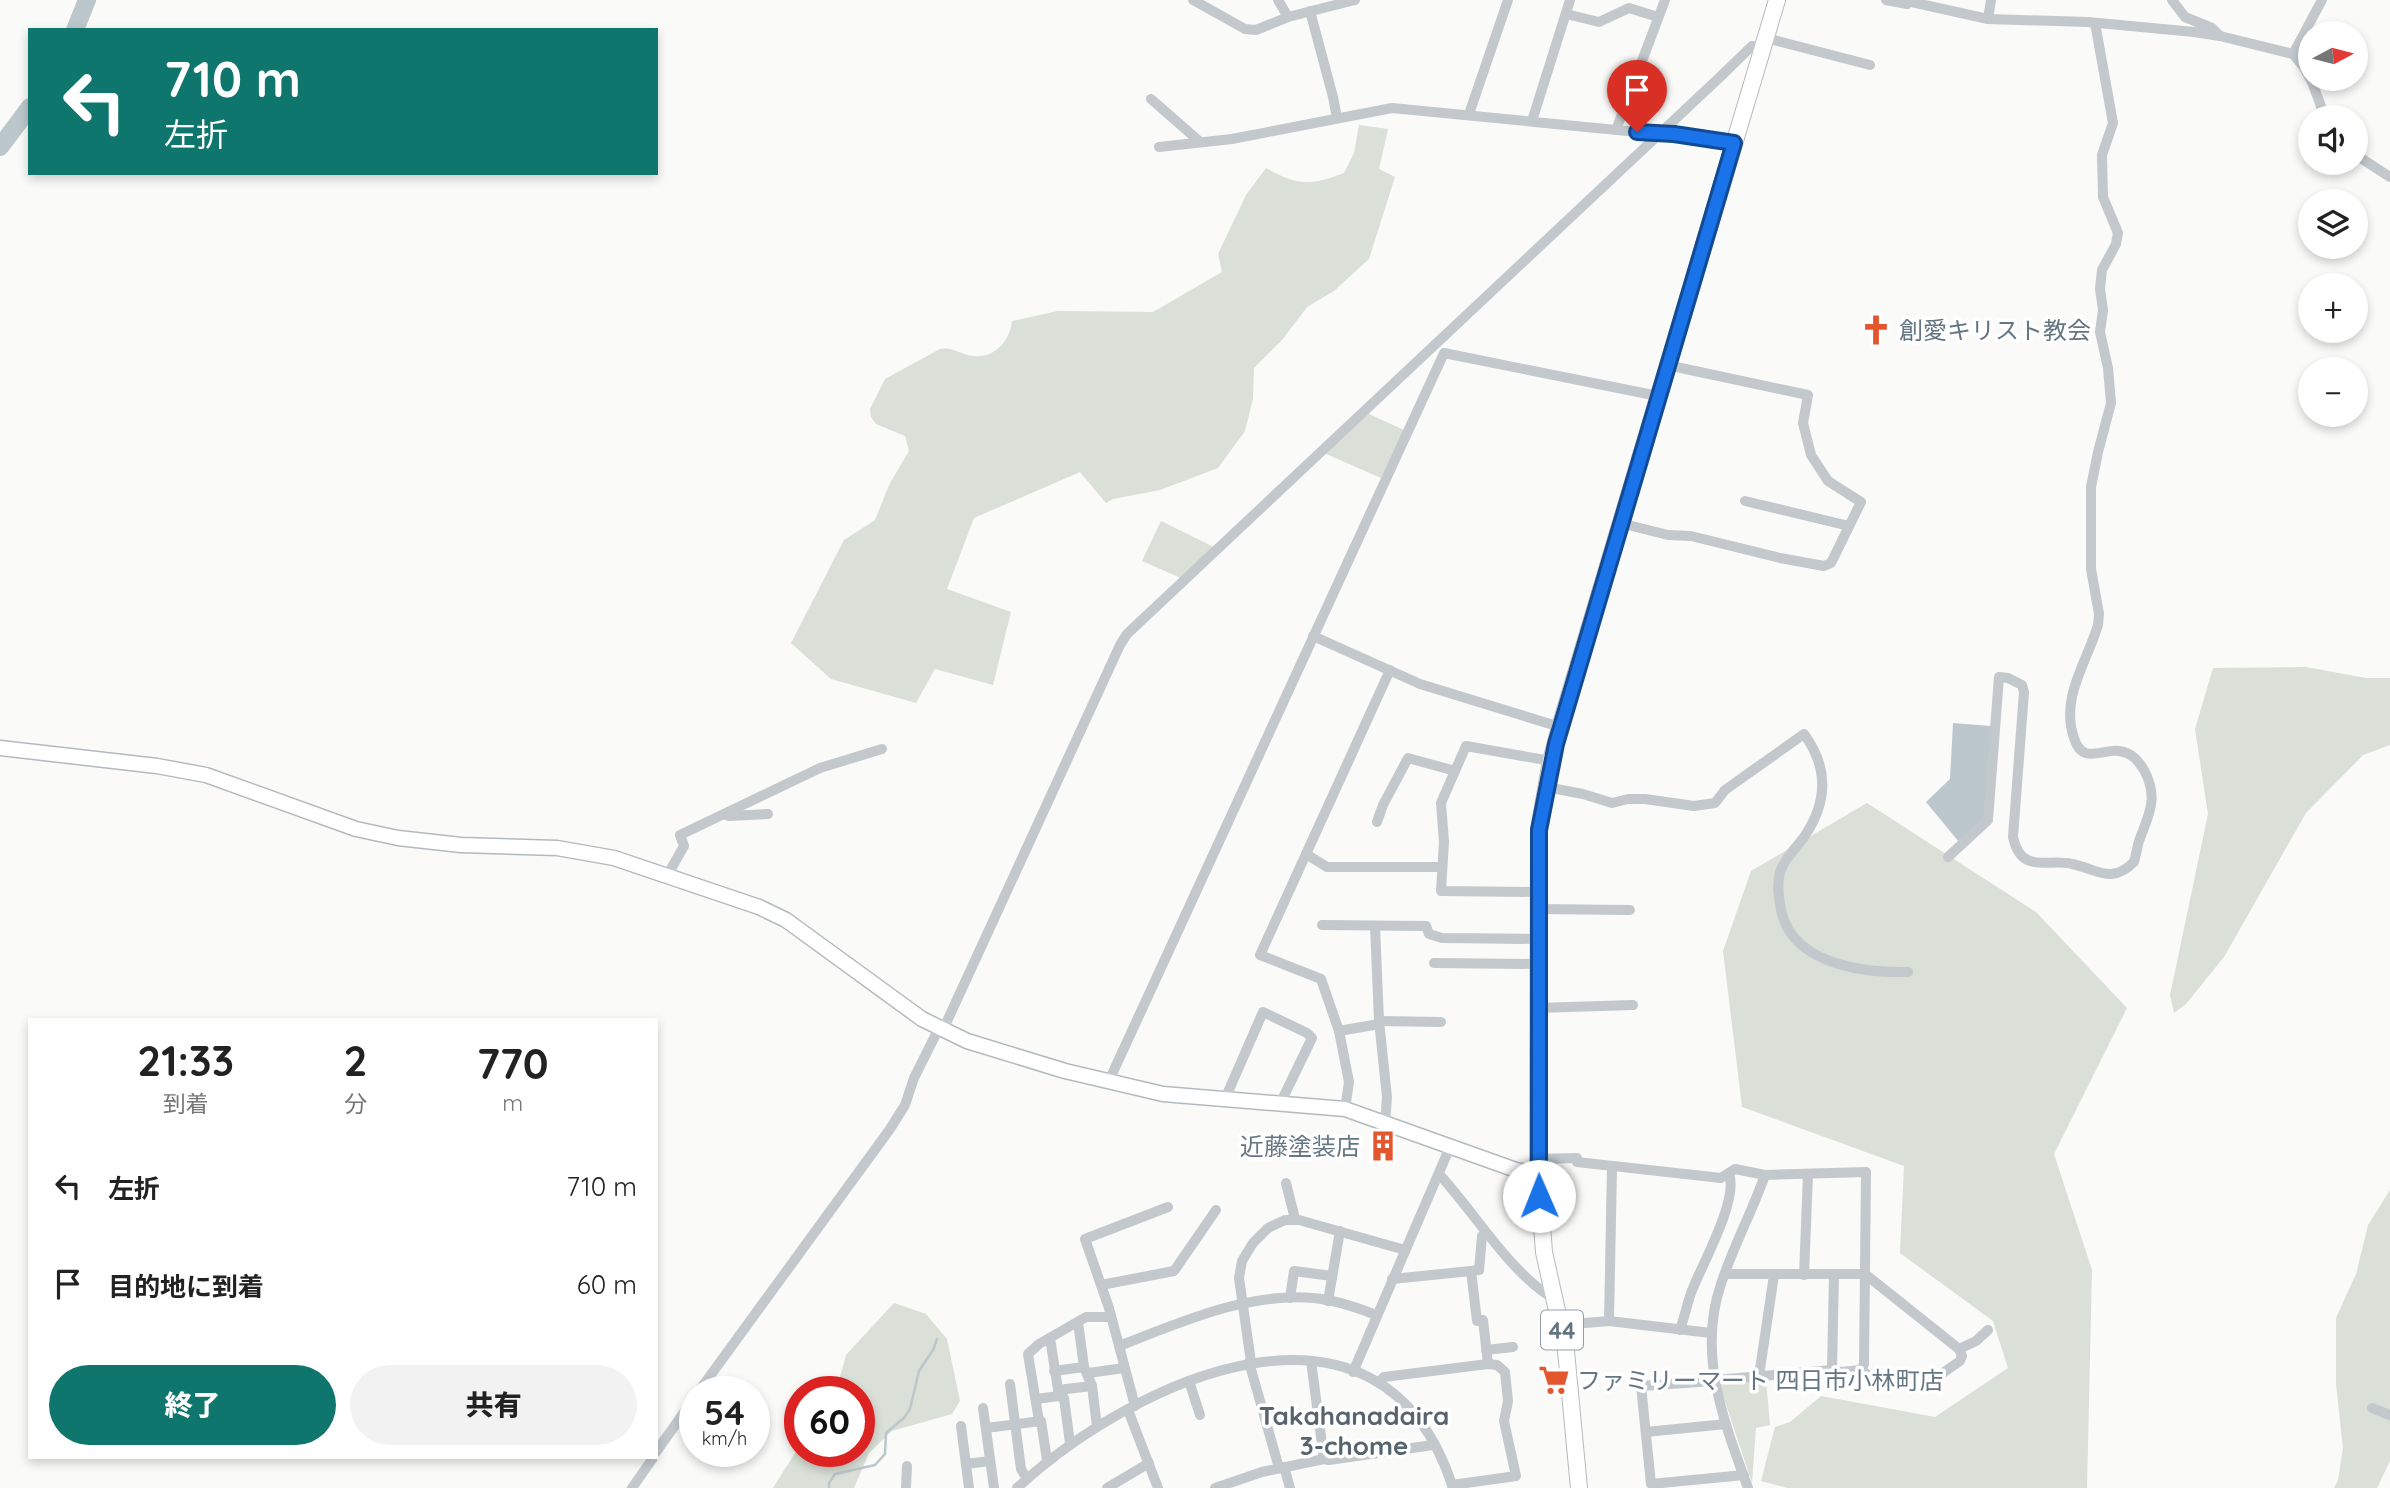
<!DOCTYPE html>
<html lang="ja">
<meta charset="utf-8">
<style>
:root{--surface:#fff;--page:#f2f2f2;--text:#222;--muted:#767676;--accent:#0f766e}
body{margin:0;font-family:Quicksand,"Noto Sans JP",sans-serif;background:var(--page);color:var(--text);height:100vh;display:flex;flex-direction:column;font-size:26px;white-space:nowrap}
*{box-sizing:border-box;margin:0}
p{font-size:23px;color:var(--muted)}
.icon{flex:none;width:38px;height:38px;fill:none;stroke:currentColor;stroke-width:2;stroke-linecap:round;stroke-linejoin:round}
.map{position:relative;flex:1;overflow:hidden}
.sheet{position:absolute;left:28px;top:1018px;width:630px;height:441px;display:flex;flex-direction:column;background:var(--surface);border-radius:0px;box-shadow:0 4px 10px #0003}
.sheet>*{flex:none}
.hud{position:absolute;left:28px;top:28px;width:630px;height:147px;border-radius:0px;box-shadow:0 4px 10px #0003;background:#0f766e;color:#fff;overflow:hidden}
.needle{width:46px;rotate:83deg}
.fabs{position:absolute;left:2298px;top:21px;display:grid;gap:14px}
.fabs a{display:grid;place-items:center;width:70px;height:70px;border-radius:50%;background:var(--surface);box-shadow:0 4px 10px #0003;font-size:35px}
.speed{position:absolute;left:679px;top:1376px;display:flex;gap:14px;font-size:35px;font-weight:700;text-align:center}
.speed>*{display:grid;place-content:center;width:91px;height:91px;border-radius:50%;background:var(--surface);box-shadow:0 4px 10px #0003;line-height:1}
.speed small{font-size:18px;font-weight:400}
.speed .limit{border:10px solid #d22;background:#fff;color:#111}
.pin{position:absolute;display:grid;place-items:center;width:60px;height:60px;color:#fff;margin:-72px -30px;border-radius:50% 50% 50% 0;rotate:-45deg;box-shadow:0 0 7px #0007}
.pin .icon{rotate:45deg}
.me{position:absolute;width:77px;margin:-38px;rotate:359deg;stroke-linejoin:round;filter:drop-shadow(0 0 5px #0008)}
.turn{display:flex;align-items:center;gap:24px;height:147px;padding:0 21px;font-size:32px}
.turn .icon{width:91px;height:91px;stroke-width:2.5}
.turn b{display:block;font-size:49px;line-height:60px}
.eta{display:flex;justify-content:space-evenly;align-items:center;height:119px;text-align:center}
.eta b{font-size:42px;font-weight:800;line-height:49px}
.primary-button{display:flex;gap:14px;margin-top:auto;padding:14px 21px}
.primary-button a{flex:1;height:80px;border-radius:42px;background:var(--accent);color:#fff;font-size:28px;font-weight:800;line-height:80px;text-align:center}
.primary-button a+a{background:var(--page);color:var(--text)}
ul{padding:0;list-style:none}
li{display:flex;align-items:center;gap:21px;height:98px;padding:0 21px}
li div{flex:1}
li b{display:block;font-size:26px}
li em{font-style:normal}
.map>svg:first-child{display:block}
.green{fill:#dadfd7}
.water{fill:#bbc7cb}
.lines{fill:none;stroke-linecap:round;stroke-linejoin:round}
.stream{stroke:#bbc7cb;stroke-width:2.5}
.river{stroke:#bbc7cb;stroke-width:18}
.secondary-casing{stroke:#b3babf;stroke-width:17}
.primary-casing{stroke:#b5babe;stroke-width:18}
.minor{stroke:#c3c8cc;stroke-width:10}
.secondary{stroke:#fff;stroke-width:14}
.primary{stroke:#fff;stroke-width:16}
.route-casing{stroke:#114b97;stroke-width:18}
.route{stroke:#1a73e8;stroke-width:12}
.labels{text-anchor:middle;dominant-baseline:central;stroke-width:7;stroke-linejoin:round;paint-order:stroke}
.shield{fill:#fff;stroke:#939fa8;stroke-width:2}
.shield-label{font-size:23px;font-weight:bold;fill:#657683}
.poi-label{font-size:24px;fill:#657683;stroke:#fff;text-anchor:start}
.neighbourhood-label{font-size:26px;font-weight:bold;fill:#57646e;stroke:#fff}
</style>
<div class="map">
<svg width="2390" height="1488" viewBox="0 0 2390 1488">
<rect width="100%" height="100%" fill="#fafaf8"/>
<g class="green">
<path d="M1359,125L1388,129L1379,169L1395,177L1369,259L1334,291L1307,307L1282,340L1254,368L1253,399L1245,431L1218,468L1160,490L1113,499L1106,503L1080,472L974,518L947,589L1011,612L993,685L935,669L916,703L831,679L791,643L844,540L875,520L890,483L909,451L905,436L876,424L871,417L870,409L885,379L940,349C952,346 961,355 973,356C995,359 1010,340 1012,321L1058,311L1153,312L1222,272L1218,254L1246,195L1266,168C1297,186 1311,186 1344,173L1354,153Z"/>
<path d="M1367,413L1404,430L1381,478L1324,453Z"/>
<path d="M1161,521L1216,548L1183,579L1142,561Z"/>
<path d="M2306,667L2366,678H2390V745L2363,755L2306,813L2224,957L2186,1004L2174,1013L2170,995L2208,814L2195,729L2213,668Z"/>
<path d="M1867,803L2036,912L2127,1008L2054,1154L2092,1270L2087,1488H1788L1761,1481L1775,1427L1790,1422L1821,1396L1935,1417L2008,1368L1993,1321L1900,1253L1904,1166L1742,1107L1723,951L1751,871Z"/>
<path d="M2390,1190V1461L2377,1488H2334L2338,1480L2343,1448L2336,1384V1318L2356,1274L2368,1225Z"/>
<path d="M894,1303L926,1314L947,1339L960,1401L952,1414L892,1431L869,1453L854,1488H773L800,1445V1451H859V1391H836L846,1355Z"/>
<path d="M1766,1380L1770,1425L1756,1428L1752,1483L1720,1386L1723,1383Z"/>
</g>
<path class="water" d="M1953,723L1991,726L1987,817L1959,842L1926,802L1950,779Z"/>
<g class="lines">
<path class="stream" d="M829,1488V1483L835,1474L875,1465L885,1454L886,1433L904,1418L910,1409L919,1371L933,1350L937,1339"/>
<g class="river">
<path d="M75,30L87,0"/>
<path d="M0,147L30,107"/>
</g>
<g class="secondary-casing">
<path id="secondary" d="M0,748L157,766L206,775L356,829L398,838L461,845L557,848L614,858L759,907L786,920L922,1019L967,1041L1065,1071L1163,1094L1345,1109L1516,1170L1538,1174"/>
</g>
<g class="primary-casing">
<path id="primary" d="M1579,1488L1566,1351L1544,1252L1538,1174L1539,830L1551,761L1560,727L1777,0"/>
</g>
<g class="minor">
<path d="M1193,0L1245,29L1256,30L1288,17L1355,0"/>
<path d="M1278,0L1288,17"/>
<path d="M1886,0L1907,4V1"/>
<path d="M2172,0L2185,17L2212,28L2220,36"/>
<path d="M1907,1L1988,19L2088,22L2194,32L2220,36L2293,54L2303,66L2312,82L2325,117"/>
<path d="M1310,11L1333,97L1337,118"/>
<path d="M1566,14L1599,22L1629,8L1658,17"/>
<path d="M1988,19L1991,0"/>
<path d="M1766,38L1870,65"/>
<path d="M2293,54L2322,0"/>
<path d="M1151,99L1199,141"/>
<path d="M1469,114L1508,0"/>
<path d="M1532,121L1570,0"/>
<path d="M1616,130L1665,0"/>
<path d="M1159,147L1232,139L1392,108L1658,134H1674L1734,143"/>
<path d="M2356,155L2390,177"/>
<path d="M1745,501L1849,526"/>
<path d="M1620,523L1668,535L1691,536L1780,558L1824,566L1831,563L1861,502L1828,481L1811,455L1803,423L1808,395L1667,365"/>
<path d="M1313,636L1420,684L1560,727"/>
<path d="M1455,771L1466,746L1551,761"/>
<path d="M1546,787L1583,794L1612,803L1628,799H1645L1694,806L1715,803L1725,790L1804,734C1829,768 1828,802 1804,837C1796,848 1784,859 1780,872C1777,883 1778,892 1780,904C1787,963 1860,973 1908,972"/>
<path d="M724,814L729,816L768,814"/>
<path d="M1377,822L1383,805L1408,758L1455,771L1441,803L1444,842L1441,891L1538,892"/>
<path d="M1306,854L1327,867H1442"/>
<path d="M1948,857L1988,820L1999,677L2008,678L2022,685L2024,692L2013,837C2021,875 2048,858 2072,864C2097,869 2111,885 2134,862C2136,855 2137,848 2139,841C2149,814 2159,798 2144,770C2138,760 2132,753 2119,751C2102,749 2082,765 2074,738C2060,698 2087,662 2098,625L2099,614L2091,569V487L2098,452L2111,403L2108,368L2100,332L2103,310L2100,289L2102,270L2116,244L2118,233L2103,197L2102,155L2113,123L2095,23"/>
<path d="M667,876L684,846L680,835L820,768L882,749"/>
<path d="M1538,909L1630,910"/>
<path d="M1322,925L1426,926L1429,934L1442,938L1538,939"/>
<path d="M1375,926L1379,1021L1387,1097L1385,1124"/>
<path d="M1434,963L1538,964"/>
<path d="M1537,1008L1633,1005"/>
<path d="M1379,1021L1441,1022"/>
<path d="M943,1030L1120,645L1127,634L1720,77L1752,46L1763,48"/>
<path d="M1339,1031L1321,979L1260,955L1390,670"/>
<path d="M1108,1083L1444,353L1658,396"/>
<path d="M1225,1099L1263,1012L1307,1033L1312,1038L1280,1104"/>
<path d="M1345,1109L1349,1082L1339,1031L1379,1024"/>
<path d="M1539,1159L1577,1158V1162L1721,1178L1735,1169L1765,1175L1866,1172L1864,1364L1861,1370"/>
<path d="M1439,1174C1475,1213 1510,1273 1554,1299"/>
<path d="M1286,1183L1295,1219"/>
<path d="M1471,1271L1479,1270L1482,1236"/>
<path d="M1804,1275L1808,1174"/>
<path d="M1392,1279L1471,1271L1477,1321L1483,1320L1488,1364"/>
<path d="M1101,1285L1174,1271L1216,1210"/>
<path d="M1290,1298L1294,1271L1332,1276"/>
<path d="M1328,1301L1340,1231"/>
<path d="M1609,1321L1612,1167"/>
<path d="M1078,1322L1084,1367L1092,1386L1097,1427"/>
<path d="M1561,1325L1609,1321L1711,1333"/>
<path d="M1680,1330C1684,1318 1687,1305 1691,1293C1701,1266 1739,1200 1729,1174"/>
<path d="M1050,1338L1059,1396L1064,1398L1070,1443"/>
<path d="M1119,1346C1179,1323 1247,1292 1313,1298C1335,1300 1356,1307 1376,1315"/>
<path d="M1959,1349L1976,1341L1988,1330"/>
<path d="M1486,1350L1513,1347"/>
<path d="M1311,1361L1324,1459"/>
<path d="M1249,1362L1279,1468"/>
<path d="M1251,1362L1239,1278L1242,1261L1253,1243L1268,1228L1285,1220H1299L1405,1250"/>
<path d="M1832,1370L1834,1274"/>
<path d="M1054,1371L1084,1367"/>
<path d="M1353,1372L1450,1147"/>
<path d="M1088,1373L1124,1368"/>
<path d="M1759,1376L1774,1275"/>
<path d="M1714,1380L1832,1370L1841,1372L1861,1370L1871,1377L1919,1386L1930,1382L1960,1361L1962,1356L1959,1349L1865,1274H1725"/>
<path d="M1189,1381L1200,1415"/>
<path d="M1714,1381L1641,1386L1651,1484L1744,1475"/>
<path d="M1379,1382L1384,1377L1488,1364L1497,1365L1505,1372L1508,1401L1504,1421L1516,1476L1452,1485"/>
<path d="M1010,1384L1021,1469L1027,1479"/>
<path d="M1058,1390L1092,1386"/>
<path d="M699,1391L890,1129L905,1105L914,1078L939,1028"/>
<path d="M1036,1399L1059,1396"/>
<path d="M1135,1406L1109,1308L1085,1239L1168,1207"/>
<path d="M983,1408L994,1488"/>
<path d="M2372,1408L2390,1415"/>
<path d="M1128,1410L1158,1488"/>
<path d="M1039,1421L1028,1354L1039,1344L1086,1317H1111"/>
<path d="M961,1426L969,1488"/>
<path d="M986,1428L1041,1421L1047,1460"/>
<path d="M1646,1432L1726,1424"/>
<path d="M656,1452L695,1397"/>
<path d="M966,1464L990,1461"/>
<path d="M1284,1467L1290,1488"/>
<path d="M632,1488L653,1458"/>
<path d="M906,1488L907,1466"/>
<path d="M1017,1488C1135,1379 1382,1265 1453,1488"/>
<path d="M1107,1488L1149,1463"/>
<path d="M1215,1488L1262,1472L1324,1459L1329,1460L1433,1445"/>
<path d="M1748,1488C1724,1422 1697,1354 1721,1284C1733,1247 1752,1212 1765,1175"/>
</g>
<use href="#secondary" class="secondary"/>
<use href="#primary" class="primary"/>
</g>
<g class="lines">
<g class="route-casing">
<path id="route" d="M1539,1196V830L1556,744L1734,143L1674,134L1637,132"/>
</g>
<use href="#route" class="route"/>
</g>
<defs>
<g id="church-bare" transform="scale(2.415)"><path d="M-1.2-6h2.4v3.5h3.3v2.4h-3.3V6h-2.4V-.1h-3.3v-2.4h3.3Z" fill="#e4572e" stroke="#fff" stroke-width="2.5" paint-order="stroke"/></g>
<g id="building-bare" transform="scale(2.415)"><path d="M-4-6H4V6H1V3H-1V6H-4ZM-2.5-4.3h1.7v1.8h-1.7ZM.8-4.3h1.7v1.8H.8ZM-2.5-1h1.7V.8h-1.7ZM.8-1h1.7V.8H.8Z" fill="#e4572e" stroke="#fff" stroke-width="2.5" paint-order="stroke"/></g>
<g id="supermarket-bare" transform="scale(2.415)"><path d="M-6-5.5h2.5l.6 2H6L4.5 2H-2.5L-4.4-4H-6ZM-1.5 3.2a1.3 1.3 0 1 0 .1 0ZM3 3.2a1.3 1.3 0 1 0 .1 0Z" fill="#e4572e" stroke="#fff" stroke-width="2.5" paint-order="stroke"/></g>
</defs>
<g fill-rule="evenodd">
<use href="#church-bare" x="1876" y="330"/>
<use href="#building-bare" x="1383" y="1146"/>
<use href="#supermarket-bare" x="1554" y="1380"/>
</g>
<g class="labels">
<rect class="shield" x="1541" y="1310.5" width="42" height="39" rx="5"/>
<g class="shield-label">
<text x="1562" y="1330">44</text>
</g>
<g class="poi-label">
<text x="1899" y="330">創愛キリスト教会</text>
<text x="1360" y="1146" text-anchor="end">近藤塗装店</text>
<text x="1577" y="1380">ファミリーマート 四日市小林町店</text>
</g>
<g class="neighbourhood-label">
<text x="1354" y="1415">Takahanadaira<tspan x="1354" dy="30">3-chome</tspan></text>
</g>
</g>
</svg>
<div class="fabs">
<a><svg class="needle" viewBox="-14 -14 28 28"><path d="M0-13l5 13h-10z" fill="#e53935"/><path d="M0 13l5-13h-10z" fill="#767676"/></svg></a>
<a><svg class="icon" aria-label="sound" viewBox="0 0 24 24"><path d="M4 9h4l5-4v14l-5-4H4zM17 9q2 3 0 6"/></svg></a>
<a><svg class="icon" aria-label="layers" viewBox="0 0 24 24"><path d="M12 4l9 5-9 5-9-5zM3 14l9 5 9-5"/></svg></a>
<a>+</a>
<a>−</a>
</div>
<div class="speed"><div>54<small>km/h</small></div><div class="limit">60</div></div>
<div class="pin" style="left:1637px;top:132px;background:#d93025"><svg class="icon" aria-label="arrive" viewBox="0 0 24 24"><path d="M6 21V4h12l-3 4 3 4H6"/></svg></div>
<svg class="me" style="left:1539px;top:1196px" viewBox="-20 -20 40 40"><circle r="19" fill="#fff"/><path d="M0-13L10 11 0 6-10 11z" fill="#1a73e8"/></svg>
<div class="hud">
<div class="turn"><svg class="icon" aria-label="left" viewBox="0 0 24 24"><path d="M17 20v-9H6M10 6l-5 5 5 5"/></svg><div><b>710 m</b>左折</div></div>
</div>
<section class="sheet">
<div class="eta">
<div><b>21:33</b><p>到着</p></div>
<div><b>2</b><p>分</p></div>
<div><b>770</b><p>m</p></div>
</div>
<ul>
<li><svg class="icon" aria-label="left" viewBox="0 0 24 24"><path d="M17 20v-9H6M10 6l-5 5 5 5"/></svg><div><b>左折</b></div><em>710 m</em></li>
<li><svg class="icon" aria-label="arrive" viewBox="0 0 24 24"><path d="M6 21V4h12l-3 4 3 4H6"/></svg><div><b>目的地に到着</b></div><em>60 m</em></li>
</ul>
<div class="primary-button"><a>終了</a><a>共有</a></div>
</section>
</div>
